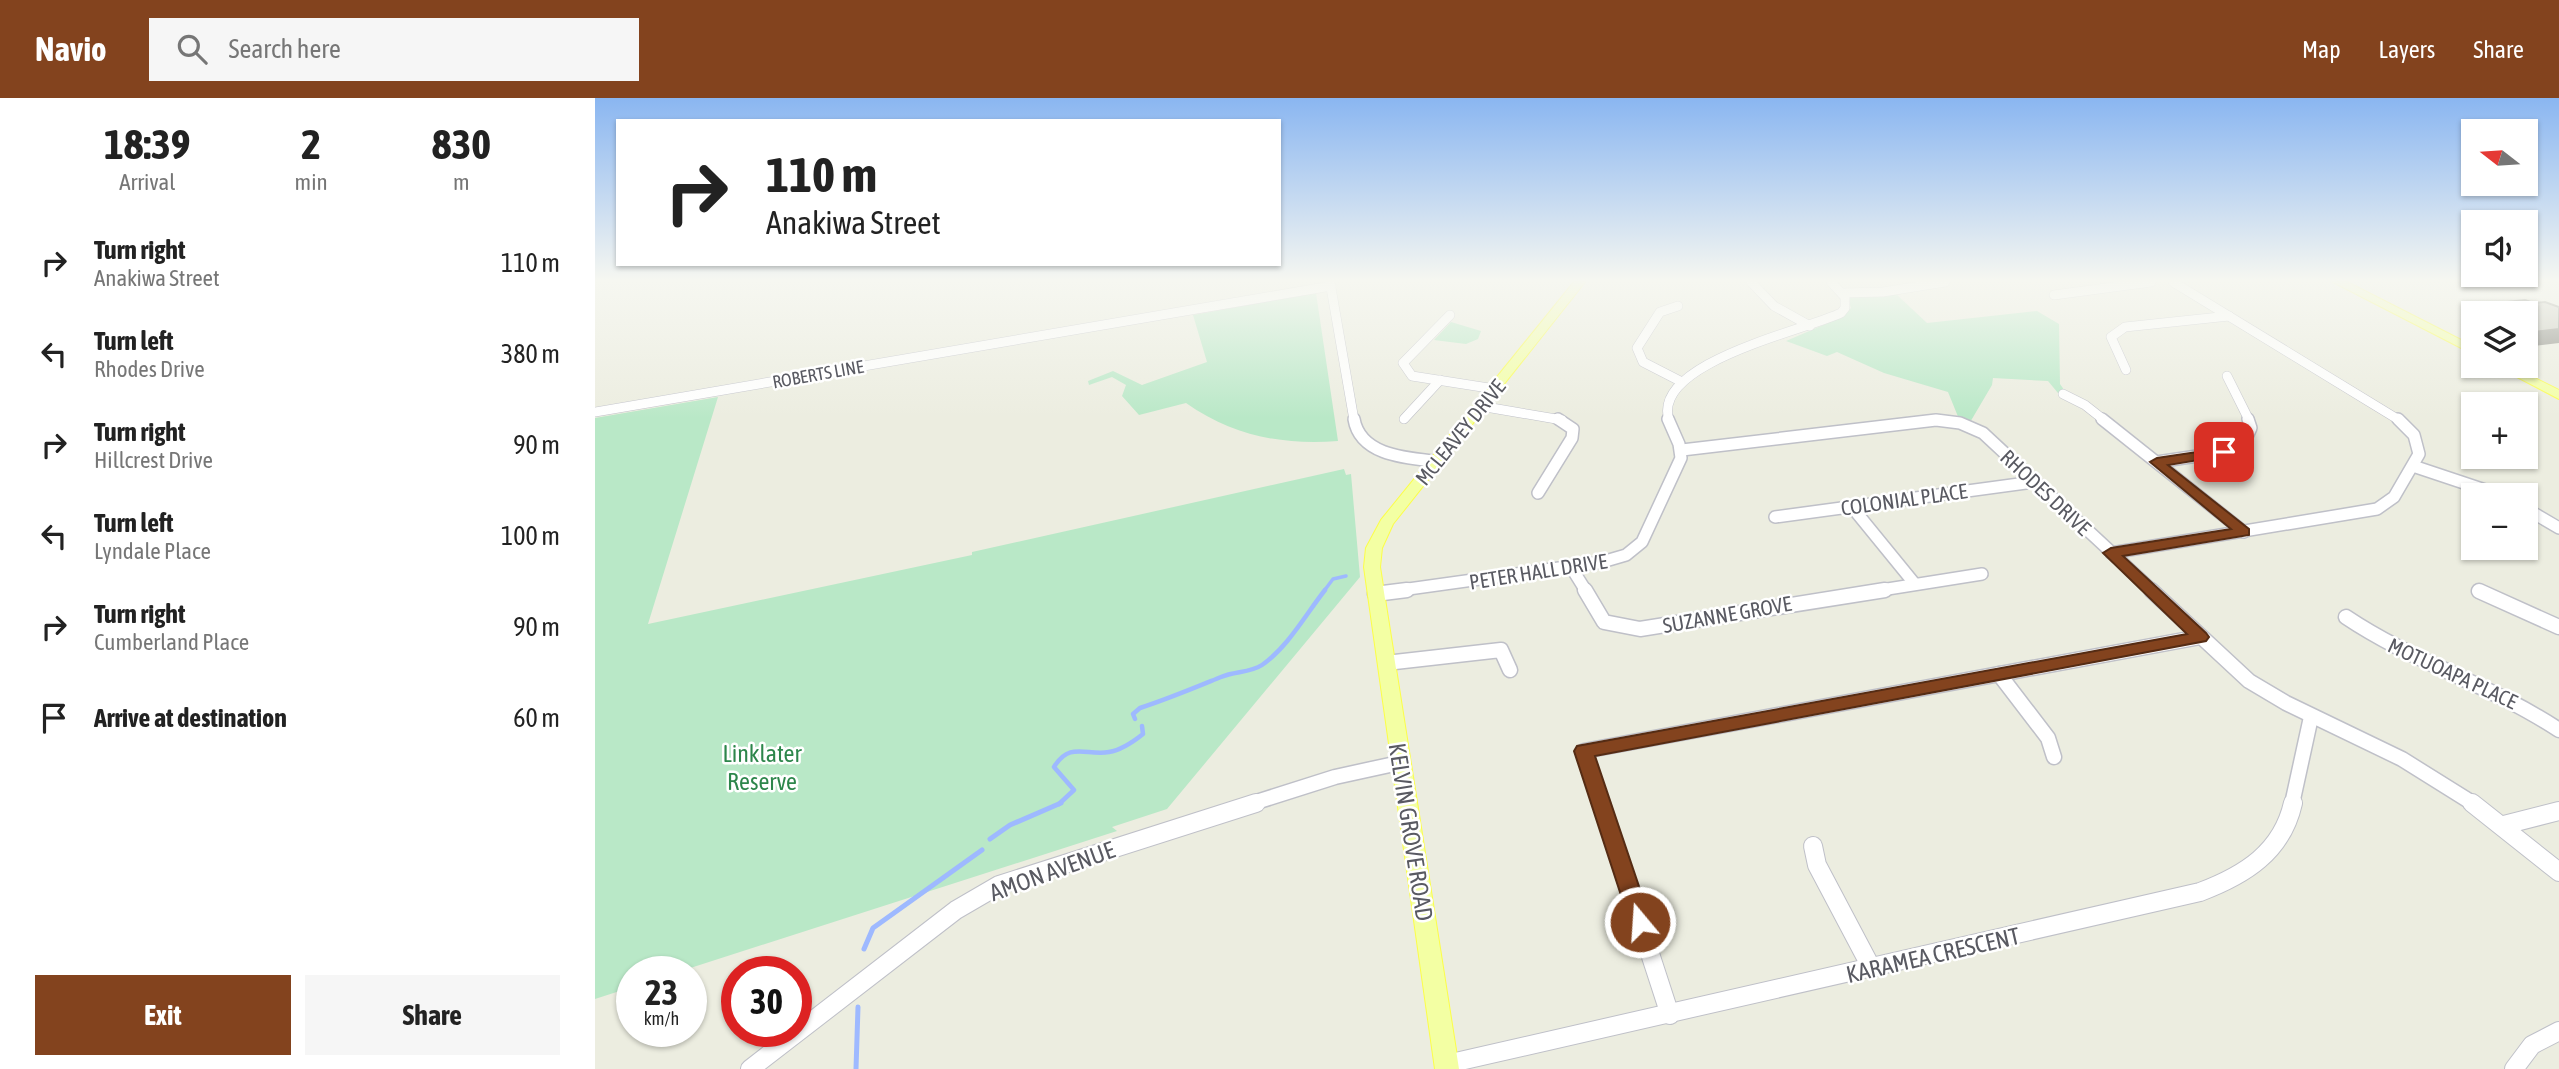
<!DOCTYPE html>
<meta charset="utf-8">
<style>
:root{--surface:#fff;--page:#f6f6f6;--text:#222;--muted:#767676;--accent:#83431e}
body{margin:0;font-family:"Asap Condensed",sans-serif;background:var(--page);color:var(--text);height:100vh;display:flex;flex-direction:column;font-size:26px;white-space:nowrap}
*{box-sizing:border-box;margin:0}
p{font-size:23px;color:var(--muted)}
.icon{flex:none;width:38px;height:38px;fill:none;stroke:currentColor;stroke-width:2;stroke-linecap:round;stroke-linejoin:round}
.map{position:relative;flex:1;overflow:hidden}
.sheet{display:flex;flex-direction:column;background:var(--surface);width:595px}
.sheet>*{flex:none}
.hud{position:absolute;left:21px;top:21px;width:665px;height:147px;border-radius:0px;box-shadow:0 2px 5px #0004;background:#fff;color:var(--text);overflow:hidden}
.needle{width:46px;rotate:287deg}
.buttons{position:absolute;left:1866px;top:21px;display:grid;gap:14px}
.buttons a{display:grid;place-items:center;width:77px;height:77px;border-radius:0px;background:var(--surface);box-shadow:0 2px 5px #0004;font-size:35px}
.speed{position:absolute;left:21px;top:858px;display:flex;gap:14px;font-size:35px;font-weight:700;text-align:center}
.speed>*{display:grid;place-content:center;width:91px;height:91px;border-radius:50%;background:var(--surface);box-shadow:0 2px 5px #0004;line-height:1}
.speed small{font-size:18px;font-weight:400}
.speed .limit{border:10px solid #d22;background:#fff;color:#111}
.pin{position:absolute;display:grid;place-items:center;width:60px;height:60px;color:#fff;margin:-30px;border-radius:14px;box-shadow:0 4px 10px #0006}
.me{position:absolute;width:77px;margin:-38px;rotate:342deg;stroke-linejoin:round;filter:drop-shadow(0 0 5px #0008)}
.turn{display:flex;align-items:center;gap:24px;height:147px;padding:0 35px;font-size:32px}
.turn .icon{width:91px;height:91px;stroke-width:2.5}
.turn b{display:block;font-size:49px;line-height:60px}
.eta{display:flex;justify-content:space-evenly;align-items:center;height:119px;text-align:center}
.eta b{font-size:42px;font-weight:700;line-height:49px}
.cta{display:flex;gap:14px;margin-top:auto;padding:14px 35px}
.cta a{flex:1;height:80px;border-radius:0px;background:var(--accent);color:#fff;font-size:28px;font-weight:700;line-height:80px;text-align:center}
.cta a+a{background:var(--page);color:var(--text)}
ul{padding:0;list-style:none}
li{display:flex;align-items:center;gap:21px;height:91px;padding:0 35px}
li div{flex:1}
li b{display:block;font-size:26px}
li em{font-style:normal}
header{display:flex;align-items:center;gap:42px;box-sizing:border-box;height:98px;padding:0 35px;background:var(--accent);color:#fff}
header strong{font-size:33px}
nav{display:flex;gap:38px;margin-inline-start:auto;font-size:24px}
.search{width:490px;height:63px;background:var(--page);display:flex;align-items:center;gap:18px;box-sizing:border-box;padding:0 24px;border-radius:0px;color:var(--muted);font-size:26px}
main{display:flex;flex:1;min-height:0}
.map>svg:first-child{display:block}
.green{fill:#b9e8c7}
.lines{fill:none;stroke-linecap:round;stroke-linejoin:round}
.stream-far2{stroke:#9eb9ff;stroke-width:3.5}
.stream-far1{stroke:#9eb9ff;stroke-width:4.5}
.stream{stroke:#9eb9ff;stroke-width:5}
.minor-far3-casing{stroke:#bfc0c8;stroke-width:10}
.minor-far2-casing{stroke:#bfc0c8;stroke-width:14}
.minor-far1-casing{stroke:#bfc0c8;stroke-width:17}
.minor-casing{stroke:#bfc0c8;stroke-width:20}
.major-casing{stroke:#fcfe48;stroke-width:2}
.minor-far3{stroke:#fff;stroke-width:9}
.minor-far2{stroke:#fff;stroke-width:11}
.minor-far1{stroke:#fff;stroke-width:14}
.minor{stroke:#fff;stroke-width:18}
.major{fill:#f3ffa3;fill-rule:evenodd}
.wall{fill:#acaca3}
.shaded-wall{fill:#8c8c84}
.building{fill:#c8c8bd;stroke:#8c8c84;stroke-width:2}
.route{fill:#83431e;stroke:#552c14;stroke-width:2}
.labels{text-anchor:middle;dominant-baseline:central;stroke-width:5;stroke-linejoin:round;paint-order:stroke}
.far-street-label{font-size:18px;fill:#595a62;stroke:#fff}
.street-label{font-size:21px;fill:#595a62;stroke:#fff}
.near-park-label{font-size:24px;fill:#2d864b;stroke:#fff}
.near-street-label{font-size:24px;fill:#595a62;stroke:#fff}
</style>
<header>
<strong>Navio</strong>
<div class="search"><svg class="icon" aria-label="search" viewBox="0 0 24 24"><circle cx="10" cy="10" r="6"/><path d="M15 15l6 6"/></svg>Search here</div>
<nav><a>Map</a><a>Layers</a><a>Share</a></nav>
</header>
<main>
<section class="sheet">
<div class="eta">
<div><b>18:39</b><p>Arrival</p></div>
<div><b>2</b><p>min</p></div>
<div><b>830</b><p>m</p></div>
</div>
<ul>
<li><svg class="icon" aria-label="right" viewBox="0 0 24 24"><path d="M7 20v-9h11M14 6l5 5-5 5"/></svg><div><b>Turn right</b><p>Anakiwa Street</p></div><em>110 m</em></li>
<li><svg class="icon" aria-label="left" viewBox="0 0 24 24"><path d="M17 20v-9H6M10 6l-5 5 5 5"/></svg><div><b>Turn left</b><p>Rhodes Drive</p></div><em>380 m</em></li>
<li><svg class="icon" aria-label="right" viewBox="0 0 24 24"><path d="M7 20v-9h11M14 6l5 5-5 5"/></svg><div><b>Turn right</b><p>Hillcrest Drive</p></div><em>90 m</em></li>
<li><svg class="icon" aria-label="left" viewBox="0 0 24 24"><path d="M17 20v-9H6M10 6l-5 5 5 5"/></svg><div><b>Turn left</b><p>Lyndale Place</p></div><em>100 m</em></li>
<li><svg class="icon" aria-label="right" viewBox="0 0 24 24"><path d="M7 20v-9h11M14 6l5 5-5 5"/></svg><div><b>Turn right</b><p>Cumberland Place</p></div><em>90 m</em></li>
<li><svg class="icon" aria-label="arrive" viewBox="0 0 24 24"><path d="M6 21V4h12l-3 4 3 4H6"/></svg><div><b>Arrive at destination</b></div><em>60 m</em></li>
</ul>
<div class="cta"><a>Exit</a><a>Share</a></div>
</section>
<div class="map">
<svg width="1964" height="971" viewBox="0 0 1964 971">
<rect width="100%" height="100%" fill="#ecede0"/>
<g class="green">
<path d="M721,195L743,343C686,347 638,338 591,305L544,317L527,298L531,287L517,279L494,287L493,283L518,273L547,287L612,264L598,217Z"/>
<path d="M1300,195L1332,225L1442,213L1464,226L1465,286L1472,296L1463,295L1453,283L1398,280L1397,287L1374,326L1364,321L1353,294L1289,275L1242,254L1232,258L1191,243L1247,219L1256,210L1252,198Z"/>
<path d="M856,224L886,233L883,241L871,246L839,242Z"/>
<path d="M123,299L53,526L377,457V454L749,371L751,377L756,376L765,479L572,711L517,729L522,733L86,873H37V889L0,901V320Z"/>
</g>
<g class="lines">
<path class="stream-far2" d="M729,493L738,481L751,478"/>
<g class="stream-far1">
<path d="M540,621L538,616L545,610C573,601 599,590 626,579C639,573 655,575 667,567C693,549 711,516 730,492"/>
<path d="M464,706L479,692L459,669C475,643 491,658 514,654C527,652 538,644 548,636L547,628"/>
</g>
<g class="stream">
<path d="M395,741L415,727L466,705"/>
<path d="M269,851L278,830L387,752"/>
<path d="M261,971L263,909"/>
</g>
<g class="minor-far3-casing">
<g id="minor-far3">
<path d="M735,184L759,322"/>
<path d="M1156,184L1179,208L1215,228"/>
<path d="M1578,184L1804,322"/>
<path d="M1247,195L1288,194L1350,184"/>
<path d="M1459,197L1556,184"/>
<path d="M1083,208L1065,214L1042,250L1048,264L1085,283"/>
<path d="M855,217L808,265L817,278L900,291"/>
<path d="M1531,272L1516,239L1530,229L1634,218"/>
<path d="M1632,278L1654,322"/>
<path d="M1468,296L1490,307L1509,322"/>
<path d="M885,308L967,322"/>
<path d="M0,314L736,188"/>
<path d="M809,321L845,282"/>
<path d="M1074,322C1056,265 1208,233 1246,215L1250,210V199L1236,184"/>
<path d="M1338,322H1344"/>
</g>
</g>
<g class="minor-far2-casing">
<g id="minor-far2">
<path d="M759,321C765,357 810,360 839,363"/>
<path d="M1507,321L1649,434"/>
<path d="M1087,352L1341,322L1365,325L1388,335L1558,493"/>
<path d="M1562,364L1629,354L1649,345L1656,330L1653,321"/>
<path d="M1818,368L1905,397"/>
<path d="M943,395L977,340L978,331L963,321"/>
<path d="M1257,409L1319,485"/>
<path d="M1930,410L1964,430"/>
<path d="M1180,419L1439,384"/>
<path d="M1516,455L1782,411L1799,399L1824,356L1819,337L1803,321"/>
<path d="M976,469L991,493"/>
<path d="M799,493L1007,464L1031,457L1047,444L1086,360L1084,346L1073,321"/>
<path d="M1280,493L1387,476"/>
</g>
</g>
<g class="minor-far1-casing">
<g id="minor-far1">
<path d="M990,492L1009,524L1045,531L1290,492"/>
<path d="M1556,492L1654,583L1691,605L1807,661L1879,706"/>
<path d="M1884,493L1964,529"/>
<path d="M780,496L812,492"/>
<path d="M1751,519C1818,564 1896,587 1964,632"/>
<path d="M791,565L906,552L915,572"/>
<path d="M1404,576L1453,640L1459,659"/>
<path d="M655,706L740,679L804,665"/>
<path d="M1006,706L989,653L1605,539"/>
<path d="M1697,706L1716,619"/>
</g>
</g>
<g class="minor-casing">
<g id="minor">
<path d="M1006,705L1075,917"/>
<path d="M1877,705L1964,774"/>
<path d="M1909,727L1964,713"/>
<path d="M1218,748L1222,767L1277,871"/>
<path d="M852,966L1605,794C1650,777 1687,754 1698,705"/>
<path d="M155,971L361,812L404,787L661,705"/>
<path d="M1919,971L1937,947L1964,933"/>
</g>
</g>
<g class="major-casing">
<g id="major">
<path d="M979,184H990L798,426L787,450L785,469L864,971H840L769,469L771,450L786,422Z"/>
<path d="M1738,184H1752L1878,248V256Z"/>
<path d="M1901,268H1916L1964,292V301Z"/>
</g>
</g>
<use href="#minor-far3" class="minor-far3"/>
<use href="#minor-far2" class="minor-far2"/>
<use href="#minor-far1" class="minor-far1"/>
<use href="#minor" class="minor"/>
<use href="#major" class="major"/>
</g>
<path class="wall" d="M1884,207L1930,215H1878V234L1869,230L1877,215L1880,214Z"/>
<path class="shaded-wall" d="M1964,231V245L1930,249V235Z"/>
<path class="building" d="M1930,202L1938,205L1950,204L1964,209V231L1930,235V215H1877L1889,213L1886,212L1893,211L1884,207Z"/>
<linearGradient id="sky" x2="0" y2="1"><stop stop-color="#8ab6f1"/><stop offset="0.57" stop-color="#f6f7f1"/><stop offset="1" stop-color="#f6f7f1" stop-opacity="0"/></linearGradient>
<rect width="1964" height="320" fill="url(#sky)"/>
<path class="route" d="M1629,350L1634,351V357L1573,367L1654,431V437L1528,458L1611,535L1614,539L1611,543L1000,658L1056,824L1053,831L1045,834L1037,831L979,653L982,648L1592,536L1508,455L1516,450L1636,431L1555,364L1562,360Z"/>
<g class="labels">
<g class="far-street-label">
<text transform="translate(223 276) rotate(-10)">ROBERTS LINE</text>
</g>
<g class="street-label">
<text transform="translate(865 334) rotate(-51)">MCLEAVEY DRIVE</text>
<text transform="translate(1451 394) rotate(43)">RHODES DRIVE</text>
<text transform="translate(1309 401) rotate(-8)">COLONIAL PLACE</text>
<text transform="translate(943 473) rotate(-9)">PETER HALL DRIVE</text>
<text transform="translate(1132 516) rotate(-10)">SUZANNE GROVE</text>
<text transform="translate(1858 575) rotate(25)">MOTUOAPA PLACE</text>
</g>
<g class="near-park-label">
<text x="167" y="655">Linklater<tspan x="167" dy="28">Reserve</tspan></text>
</g>
<g class="near-street-label">
<text transform="translate(816 734) rotate(81)">KELVIN GROVE ROAD</text>
<text transform="translate(457 773) rotate(-20)">AMON AVENUE</text>
<text transform="translate(1338 857) rotate(-13)">KARAMEA CRESCENT</text>
</g>
</g>
</svg>
<div class="buttons">
<a><svg class="needle" viewBox="-14 -14 28 28"><path d="M0-13l5 13h-10z" fill="#e53935"/><path d="M0 13l5-13h-10z" fill="#767676"/></svg></a>
<a><svg class="icon" aria-label="sound" viewBox="0 0 24 24"><path d="M4 9h4l5-4v14l-5-4H4zM17 9q2 3 0 6"/></svg></a>
<a><svg class="icon" aria-label="layers" viewBox="0 0 24 24"><path d="M12 4l9 5-9 5-9-5zM3 14l9 5 9-5"/></svg></a>
<a>+</a>
<a>−</a>
</div>
<div class="speed"><div>23<small>km/h</small></div><div class="limit">30</div></div>
<div class="pin" style="left:1629px;top:354px;background:#d93025"><svg class="icon" aria-label="arrive" viewBox="0 0 24 24"><path d="M6 21V4h12l-3 4 3 4H6"/></svg></div>
<svg class="me" style="left:1045px;top:824px" viewBox="-20 -20 40 40"><circle r="17" fill="#83431e" stroke="#fff" stroke-width="3"/><path d="M0-11L8 9 0 5-8 9z" fill="#fff"/></svg>
<div class="hud">
<div class="turn"><svg class="icon" aria-label="right" viewBox="0 0 24 24"><path d="M7 20v-9h11M14 6l5 5-5 5"/></svg><div><b>110 m</b>Anakiwa Street</div></div>
</div>
</div>
</main>
